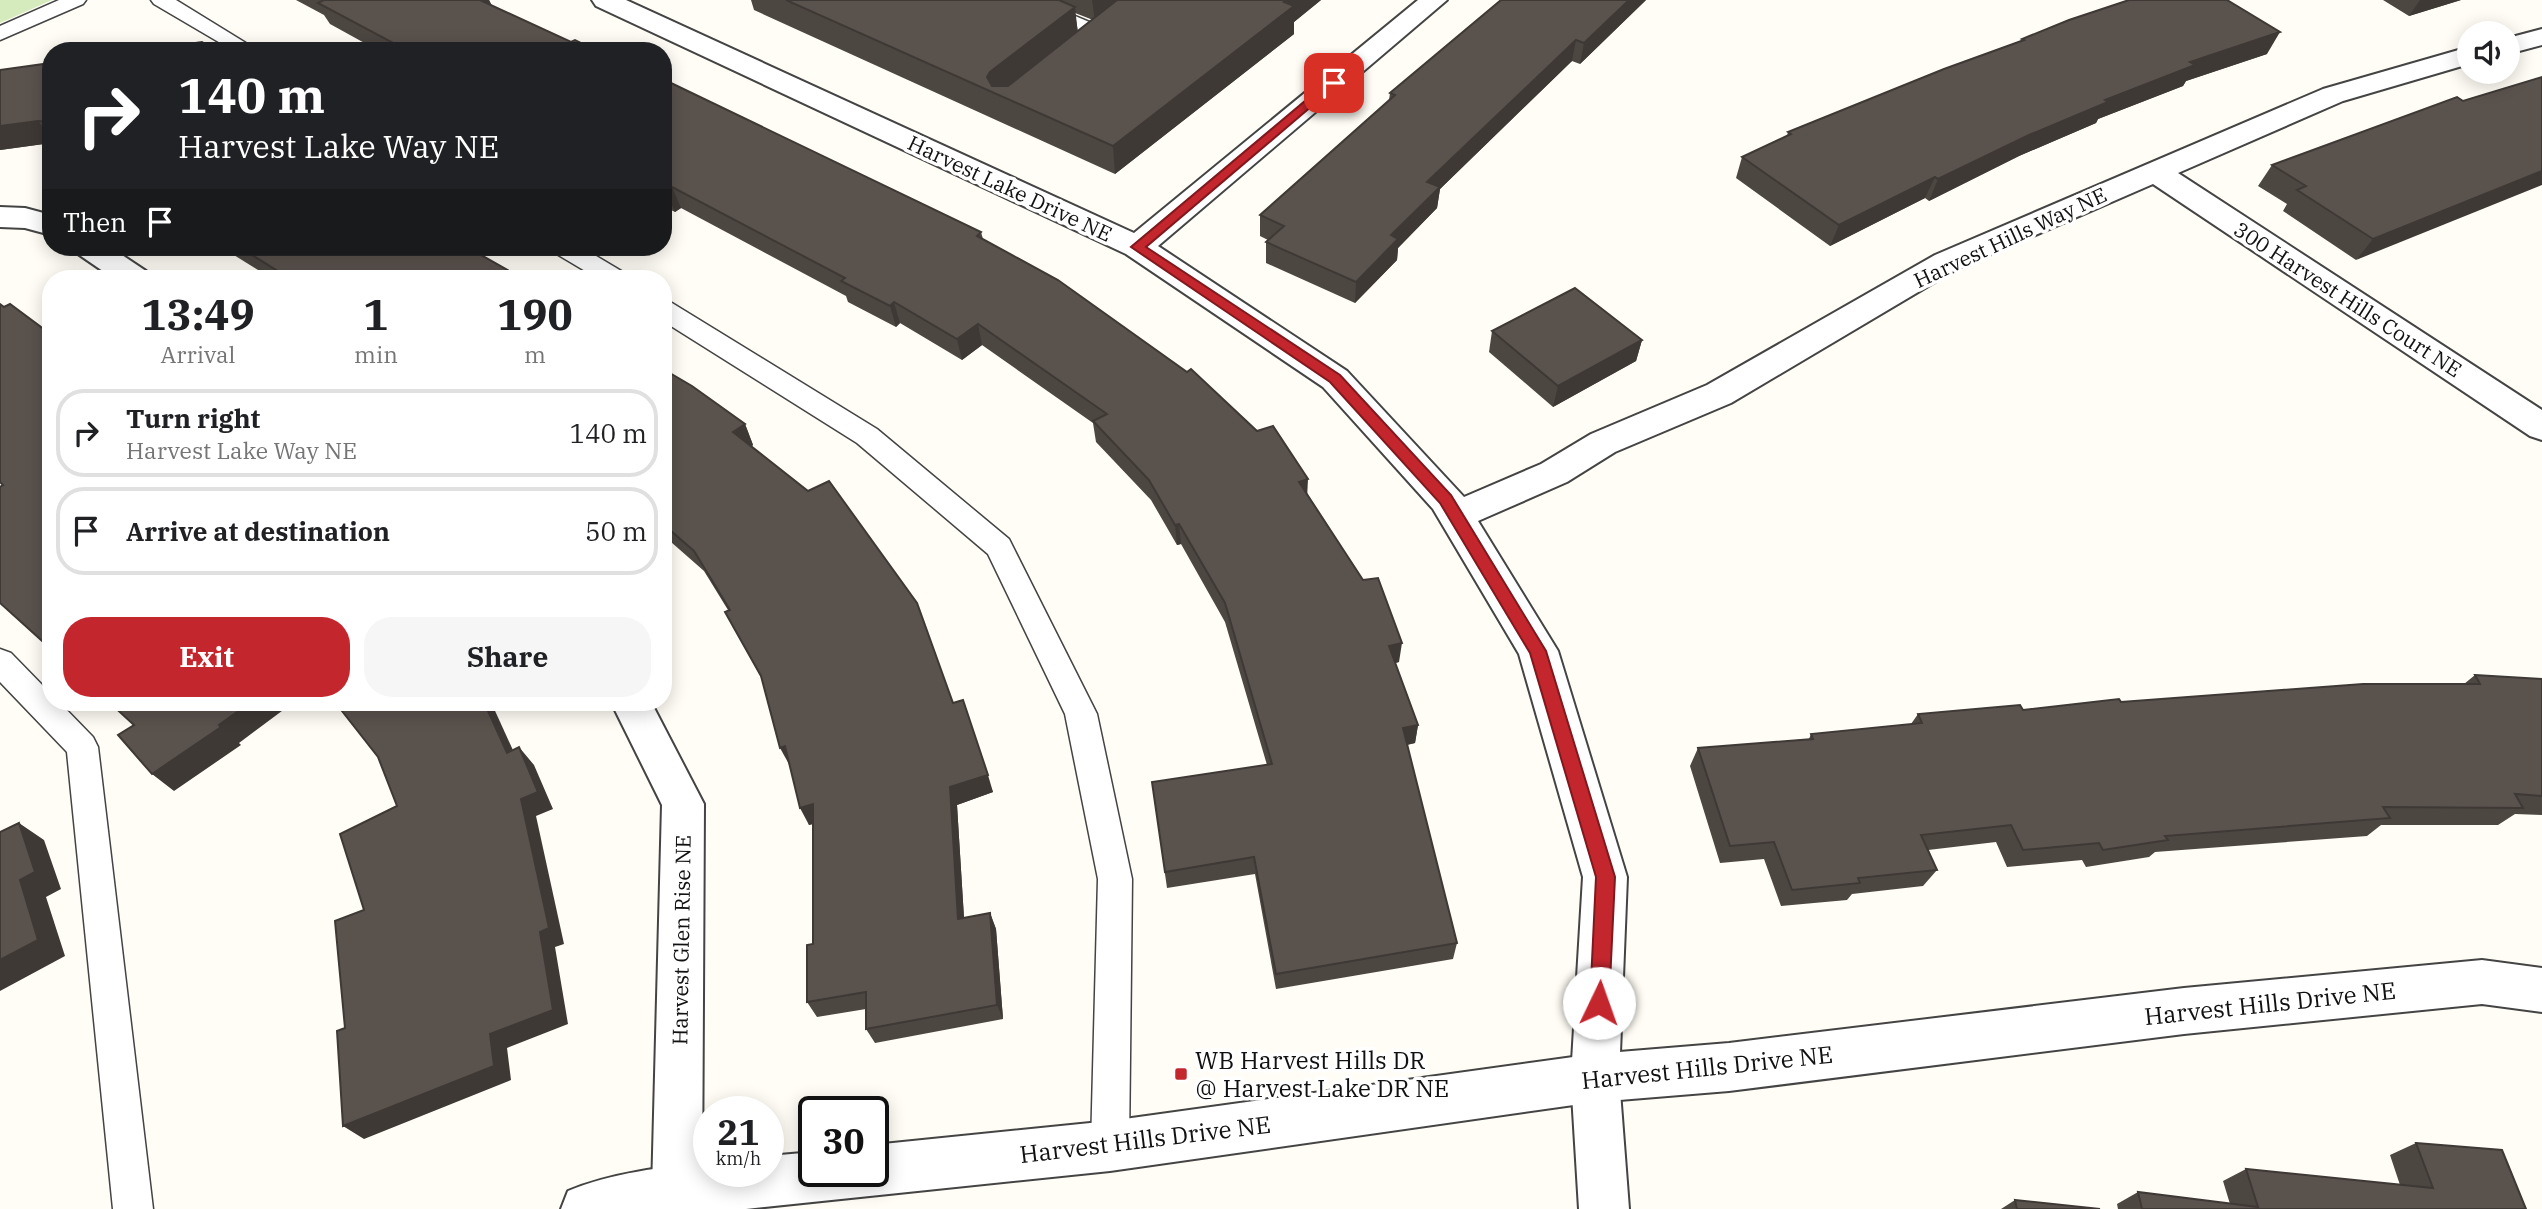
<!DOCTYPE html>
<style>
:root{--surface:#fff;--page:#f6f6f6;--text:#202124;--muted:#757577;--line:#e0e0e0;--accent:#c4262e}
body{margin:0;font-family:"IBM Plex Serif",serif;background:var(--page);color:var(--text);height:100vh;display:flex;flex-direction:column;font-size:26px;white-space:nowrap}
*{box-sizing:border-box;margin:0}
p{font-size:23px;color:var(--muted)}
.icon{flex:none;width:38px;height:38px;fill:none;stroke:currentColor;stroke-width:2;stroke-linecap:round;stroke-linejoin:round}
.map{position:relative;flex:1;overflow:hidden}
.side{position:absolute;left:42px;top:270px;width:630px;height:441px;display:flex;flex-direction:column;background:var(--surface);border-radius:28px;box-shadow:0 4px 18px #0003}
.side>*{flex:none}
.top-card{position:absolute;left:42px;top:42px;width:630px;height:214px;border-radius:28px;box-shadow:0 4px 18px #0003;background:#202124;color:#fff;overflow:hidden}
.fabs{position:absolute;left:2457px;top:21px;display:grid;gap:14px}
.fabs a{display:grid;place-items:center;width:63px;height:63px;border-radius:50%;background:var(--surface);box-shadow:0 4px 18px #0003;font-size:35px}
.speed{position:absolute;left:693px;top:1096px;display:flex;gap:14px;font-size:35px;font-weight:700;text-align:center}
.speed>*{display:grid;place-content:center;width:91px;height:91px;border-radius:50%;background:var(--surface);box-shadow:0 4px 18px #0003;line-height:1}
.speed small{font-size:18px;font-weight:400}
.speed .limit{border:4px solid #111;border-radius:10px;background:#fff;color:#111}
.pin{position:absolute;display:grid;place-items:center;width:60px;height:60px;color:#fff;margin:-30px;border-radius:14px;box-shadow:0 4px 10px #0006}
.me{position:absolute;width:77px;margin:-38px;rotate:3deg;stroke-linejoin:round;filter:drop-shadow(0 0 5px #0008)}
.turn{display:flex;align-items:center;gap:24px;height:147px;padding:0 21px;font-size:32px}
.turn .icon{width:91px;height:91px;stroke-width:2.5}
.turn b{display:block;font-size:49px;line-height:60px}
.then{display:flex;align-items:center;height:66px;padding:0 21px;background:#0003;gap:14px;font-size:26px}
.eta{display:flex;justify-content:space-evenly;align-items:center;height:119px;text-align:center}
.eta b{font-size:42px;font-weight:700;line-height:49px}
.button{display:flex;gap:14px;margin-top:auto;padding:14px 21px}
.button a{flex:1;height:80px;border-radius:28px;background:var(--accent);color:#fff;font-size:28px;font-weight:700;line-height:80px;text-align:center}
.button a+a{background:var(--page);color:var(--text)}
ul{padding:0;list-style:none}
li{display:flex;align-items:center;gap:21px;height:88px;margin:0 14px 10px;padding:0 7px;border:4px solid var(--line);border-radius:28px}
li div{flex:1}
li b{display:block;font-size:26px}
li em{font-style:normal}
.map>svg:first-child{display:block}
.green{fill:#d5ebbd}
.lines{fill:none;stroke-linecap:round;stroke-linejoin:round}
.service-casing{stroke:#444;stroke-width:3}
.minor-casing{stroke:#444;stroke-width:4}
.tertiary-casing{stroke:#444;stroke-width:4}
.service{fill:#fff;fill-rule:evenodd}
.minor{fill:#fff;fill-rule:evenodd}
.tertiary{fill:#fff;fill-rule:evenodd}
.wall{fill:#4d4742;fill-rule:evenodd}
.shaded-wall{fill:#3f3936}
.building{fill:#5a524d;stroke:#3f3936;stroke-width:2}
.route{fill:#c4262e;stroke:#7f191e;stroke-width:2}
.poi-dot{fill:#c4262e;stroke:#fff;stroke-width:2.5}
.labels{text-anchor:middle;dominant-baseline:central;stroke-width:7;stroke-linejoin:round;paint-order:stroke}
.street-label{font-size:21px;fill:#111;stroke:#fff}
.near-street-label{font-size:24px;fill:#111;stroke:#fff}
.near-poi-label{font-size:24px;fill:#111;stroke:#fff;text-anchor:start}
</style>
<div class="map">
<svg width="2542" height="1209" viewBox="0 0 2542 1209">
<rect width="100%" height="100%" fill="#fffdf5"/>
<path class="green" d="M0,0H52L0,23Z"/>
<g class="lines">
<g class="service-casing">
<g id="service">
<path d="M59,0H86L83,4L0,40V26Z"/>
<path d="M151,0H176L259,51H234L154,4Z"/>
<path d="M1009,0H1037L1106,29L1109,33L1106,37H1092L1012,4Z"/>
<path d="M552,247H581L623,272L626,278H597L555,253Z"/>
<path d="M663,301L672,303L877,429L1009,539L1097,714L1132,879L1129,1146L1124,1160L1110,1165L1096,1160L1091,1146L1098,879L1065,714L988,554L857,443L663,321Z"/>
<path d="M0,649L11,653L51,694V702H59L93,737L98,747L153,1209H113L67,752L0,682Z"/>
</g>
</g>
<g class="minor-casing">
<g id="minor">
<path d="M592,0H626L1134,233L1418,0H1447L1158,246L1347,371L1464,497L1541,464L1591,434L1707,385L1935,255L2323,89L2469,47V64L2343,101L2178,173L2542,410V440L2530,436L2153,184L1957,269L1731,403L1615,452L1567,482L1478,521L1558,651L1627,877L1619,1078L1629,1209H1579L1571,1078L1583,877L1519,654L1433,509L1323,387L1126,254L596,6Z"/>
<path d="M2542,29V45L2508,54V38Z"/>
<path d="M0,207L25,208L51,215V235L25,228L0,227Z"/>
<path d="M74,247H110L146,271L151,278H113L78,254Z"/>
<path d="M611,702H651L704,804L702,1191L694,1209H659L652,1191L662,805Z"/>
</g>
</g>
<g class="tertiary-casing">
<path id="tertiary" d="M2482,960L2542,968V1012L2482,1004L2184,1034L1729,1091L1595,1102L1110,1171L746,1209H561L568,1191C611,1173 663,1167 709,1162V1171H768V1156L814,1152V1171H873V1145L1110,1121L1595,1054L1729,1043L2184,988Z"/>
</g>
<use href="#service" class="service"/>
<use href="#minor" class="minor"/>
<use href="#tertiary" class="tertiary"/>
</g>
<g class="wall">
<path d="M296,0H489L492,6L571,42L597,51H379L330,24L324,15Z"/>
<path d="M751,0H1321L1294,22V34L1115,174L754,10ZM1075,13L1093,20L1078,32Z"/>
<path d="M1501,0H1646L1580,64L1572,61L1440,189L1437,208L1398,248L1397,260L1355,303L1266,263V242L1268,240L1260,236V215L1389,100L1390,93Z"/>
<path d="M2383,0H2461L2409,16Z"/>
<path d="M2022,39L2267,54L2186,81L2183,86L2098,119L2096,123L2019,156L1929,201L1925,198L1830,246L1736,178L1742,157L1787,136L1788,132L2021,41Z"/>
<path d="M51,63V143L0,150V70Z"/>
<path d="M2542,77L2356,260L2283,211L2287,204L2258,186L2272,165L2463,101Z"/>
<path d="M663,84L981,232L983,239L1307,494L1399,662L1395,663L1418,725L1415,743L1407,745L1457,943L1453,959L1276,989L1255,874L1167,888L1152,782L1267,765L1225,622L1181,544L1177,545L1151,500L1096,442L1093,423L982,345L962,360L900,323L896,327L848,302L846,296L681,208L675,212L663,206Z"/>
<path d="M221,247H467L519,278H271Z"/>
<path d="M1492,331L1642,340L1636,361L1553,407L1489,352Z"/>
<path d="M663,369L745,424L753,445L751,447L953,703L993,792L957,805L964,918L990,913L996,929L1003,1019L875,1043L866,1029V1009L817,1017L807,1002L813,944V824L809,825L762,679L725,612L728,610L704,571L663,535Z"/>
<path d="M2475,675L2542,679V815L2515,814L2498,825H2381L2367,836L2155,852L2149,857L2086,867L2082,860L2007,867L1996,842L1928,850L1937,870L1923,886L1852,894L1847,900L1781,906L1764,859L1720,863L1690,766L1698,748L1809,739L1811,734L1911,724L1918,714L2023,710L2121,702L2464,684Z"/>
<path d="M2416,1143L2526,1209H2118L2117,1204L2138,1192L2230,1204L2223,1181L2246,1169L2400,1185L2390,1155Z"/>
<path d="M2015,1200L2100,1209H2001Z"/>
</g>
<g class="shaded-wall">
<path d="M476,0H489L495,12Z"/>
<path d="M1092,0H1121L1095,21Z"/>
<path d="M1287,0H1321L1294,22V34L1115,174L1113,146Z"/>
<path d="M1629,0H1646L1580,64L1584,43Z"/>
<path d="M2420,0H2461L2409,16Z"/>
<path d="M1075,7L1078,35L1001,96L989,91L987,77L990,72Z"/>
<path d="M2280,32L2267,54L2186,81L2183,86L2098,119L2096,123L2019,156L1929,201L1938,179L2029,135L2190,62Z"/>
<path d="M1576,40L1572,61L1440,189L1437,208L1398,248L1397,260L1355,303L1356,282L1391,235L1427,182Z"/>
<path d="M38,121L51,137V143L0,150V126Z"/>
<path d="M2542,171V185L2356,260L2373,239Z"/>
<path d="M1935,177L1925,198L1830,246L1839,225Z"/>
<path d="M672,187L681,208L675,212L666,191Z"/>
<path d="M894,302L900,323L896,327L890,306Z"/>
<path d="M978,324L982,345L962,360L957,339Z"/>
<path d="M49,333L51,335V343L44,336Z"/>
<path d="M1642,340L1636,361L1553,407L1558,386Z"/>
<path d="M745,424L753,445L742,453L733,432Z"/>
<path d="M1308,479L1307,499L1299,482Z"/>
<path d="M1179,524L1181,544L1177,545L1175,525Z"/>
<path d="M1402,643L1399,662L1387,665L1389,646Z"/>
<path d="M251,702H294L239,743L241,745L174,791L152,774Z"/>
<path d="M484,702H491L522,770L507,753Z"/>
<path d="M1418,725L1415,743L1401,746L1403,728Z"/>
<path d="M785,746L790,766L780,748Z"/>
<path d="M519,747L534,765L553,809L536,816L564,944L555,947L568,1024L507,1048L511,1080L364,1139L343,1126L490,1034L540,932L521,799Z"/>
<path d="M988,775L993,792L957,805L965,934L958,919L950,787Z"/>
<path d="M813,804L822,821L809,825L800,808Z"/>
<path d="M19,823L44,840L61,889L46,897L65,956L0,991V960L20,880Z"/>
<path d="M990,913L996,929L1003,1019L997,1005Z"/>
</g>
<g class="building">
<path d="M324,0H480L571,42L575,40L597,51H386L397,45L318,3Z"/>
<path d="M786,0H1059L1075,7L990,72L987,77L992,86H1008L1117,0H1287L1284,2L1294,6L1113,146Z"/>
<path d="M1501,0H1629L1584,43L1576,40L1427,182L1440,187L1391,235L1398,239L1356,282L1266,242L1284,226L1260,215L1395,95L1390,93Z"/>
<path d="M2129,0H2227L2280,32L2190,62L2195,65L2105,100L2108,102L2029,135L1938,179L1935,177L1839,225L1742,157L1791,134L1788,132L1944,69L2024,40L2022,39L2069,20Z"/>
<path d="M202,42L217,51H140Z"/>
<path d="M51,63V122L38,121L0,126V70Z"/>
<path d="M2542,77V171L2373,239L2297,190L2306,186L2272,165L2457,97L2463,101Z"/>
<path d="M671,83L981,232L977,236L1058,280L1187,372L1191,369L1257,431L1273,426L1308,479L1299,482L1363,580L1378,578L1402,643L1389,646L1418,725L1403,728L1457,943L1276,974L1254,857L1165,872L1152,782L1272,764L1225,603L1179,524L1175,525L1149,480L1093,421L1107,414L978,324L957,339L894,302L890,306L841,281L845,278L672,187L666,191L663,189V84L667,86Z"/>
<path d="M239,247H467L518,276L515,278H289Z"/>
<path d="M1575,288L1642,340L1558,386L1492,331Z"/>
<path d="M0,304L4,307L10,304L49,333L44,336L51,341V649L0,603V487L3,485L0,482Z"/>
<path d="M663,369L692,386L745,424L733,432L808,491L829,481L917,603L953,703L963,700L988,775L950,787L958,919L990,913L997,1005L866,1029V992L807,1002V945L813,944V804L800,808L785,746L780,748L761,676L725,612L730,610L694,551L663,524Z"/>
<path d="M2475,675L2542,679V796L2515,794L2523,808L2383,807L2390,818L2165,836L2168,840L2103,850L2099,843L2023,850L2011,825L1921,835L1937,870L1858,878L1860,883L1792,890L1774,842L1730,846L1698,748L1813,739L1811,734L1922,723L1918,714L2020,705L2023,710L2119,699L2121,702L2363,684H2480Z"/>
<path d="M109,702H251L219,725L221,727L152,774L118,735L134,725Z"/>
<path d="M335,702H484L507,753L519,747L538,792L521,799L549,928L540,932L553,1010L490,1034L494,1066L343,1126L337,1031L345,1028L335,921L364,910L340,834L397,806L378,757Z"/>
<path d="M19,823L35,872L20,880L38,940L0,960V832Z"/>
<path d="M2416,1143L2502,1150L2526,1209H2142L2138,1192L2258,1207L2246,1169L2433,1188Z"/>
<path d="M2015,1200L2100,1209H2017Z"/>
</g>
<path class="route" d="M1330,80L1339,83L1146,247L1340,375L1451,495L1546,651L1615,877L1609,1003L1606,1009L1599,1012L1592,1009L1590,1003L1596,877L1530,653L1440,503L1330,382L1131,247Z"/>
<rect class="poi-dot" x="1174" y="1067" width="14" height="14" rx="3.5"/>
<g class="labels">
<g class="street-label">
<text transform="translate(1010 188) rotate(25)">Harvest Lake Drive NE</text>
<text transform="translate(2010 237) rotate(-25)">Harvest Hills Way NE</text>
<text transform="translate(2348 299) rotate(33)">300 Harvest Hills Court NE</text>
<text transform="translate(681 940) rotate(-89)">Harvest Glen Rise NE</text>
</g>
<g class="near-street-label">
<text transform="translate(2270 1003) rotate(-6)">Harvest Hills Drive NE</text>
<text transform="translate(1707 1067) rotate(-6)">Harvest Hills Drive NE</text>
<text transform="translate(1145 1139) rotate(-7)">Harvest Hills Drive NE</text>
</g>
<g class="near-poi-label">
<text x="1195" y="1060">WB Harvest Hills DR<tspan x="1195" dy="28">@ Harvest Lake DR NE</tspan></text>
</g>
</g>
</svg>
<div class="fabs">
<a><svg class="icon" aria-label="sound" viewBox="0 0 24 24"><path d="M4 9h4l5-4v14l-5-4H4zM17 9q2 3 0 6"/></svg></a>
</div>
<div class="speed"><div>21<small>km/h</small></div><div class="limit">30</div></div>
<div class="pin" style="left:1334px;top:83px;background:#d93025"><svg class="icon" aria-label="arrive" viewBox="0 0 24 24"><path d="M6 21V4h12l-3 4 3 4H6"/></svg></div>
<svg class="me" style="left:1599px;top:1003px" viewBox="-20 -20 40 40"><circle r="19" fill="#fff"/><path d="M0-13L10 11 0 6-10 11z" fill="#c4262e"/></svg>
<div class="top-card">
<div class="turn"><svg class="icon" aria-label="right" viewBox="0 0 24 24"><path d="M7 20v-9h11M14 6l5 5-5 5"/></svg><div><b>140 m</b>Harvest Lake Way NE</div></div>
<div class="then">Then<svg class="icon" aria-label="arrive" viewBox="0 0 24 24"><path d="M6 21V4h12l-3 4 3 4H6"/></svg></div>
</div>
<section class="side">
<div class="eta">
<div><b>13:49</b><p>Arrival</p></div>
<div><b>1</b><p>min</p></div>
<div><b>190</b><p>m</p></div>
</div>
<ul>
<li><svg class="icon" aria-label="right" viewBox="0 0 24 24"><path d="M7 20v-9h11M14 6l5 5-5 5"/></svg><div><b>Turn right</b><p>Harvest Lake Way NE</p></div><em>140 m</em></li>
<li><svg class="icon" aria-label="arrive" viewBox="0 0 24 24"><path d="M6 21V4h12l-3 4 3 4H6"/></svg><div><b>Arrive at destination</b></div><em>50 m</em></li>
</ul>
<div class="button"><a>Exit</a><a>Share</a></div>
</section>
</div>
